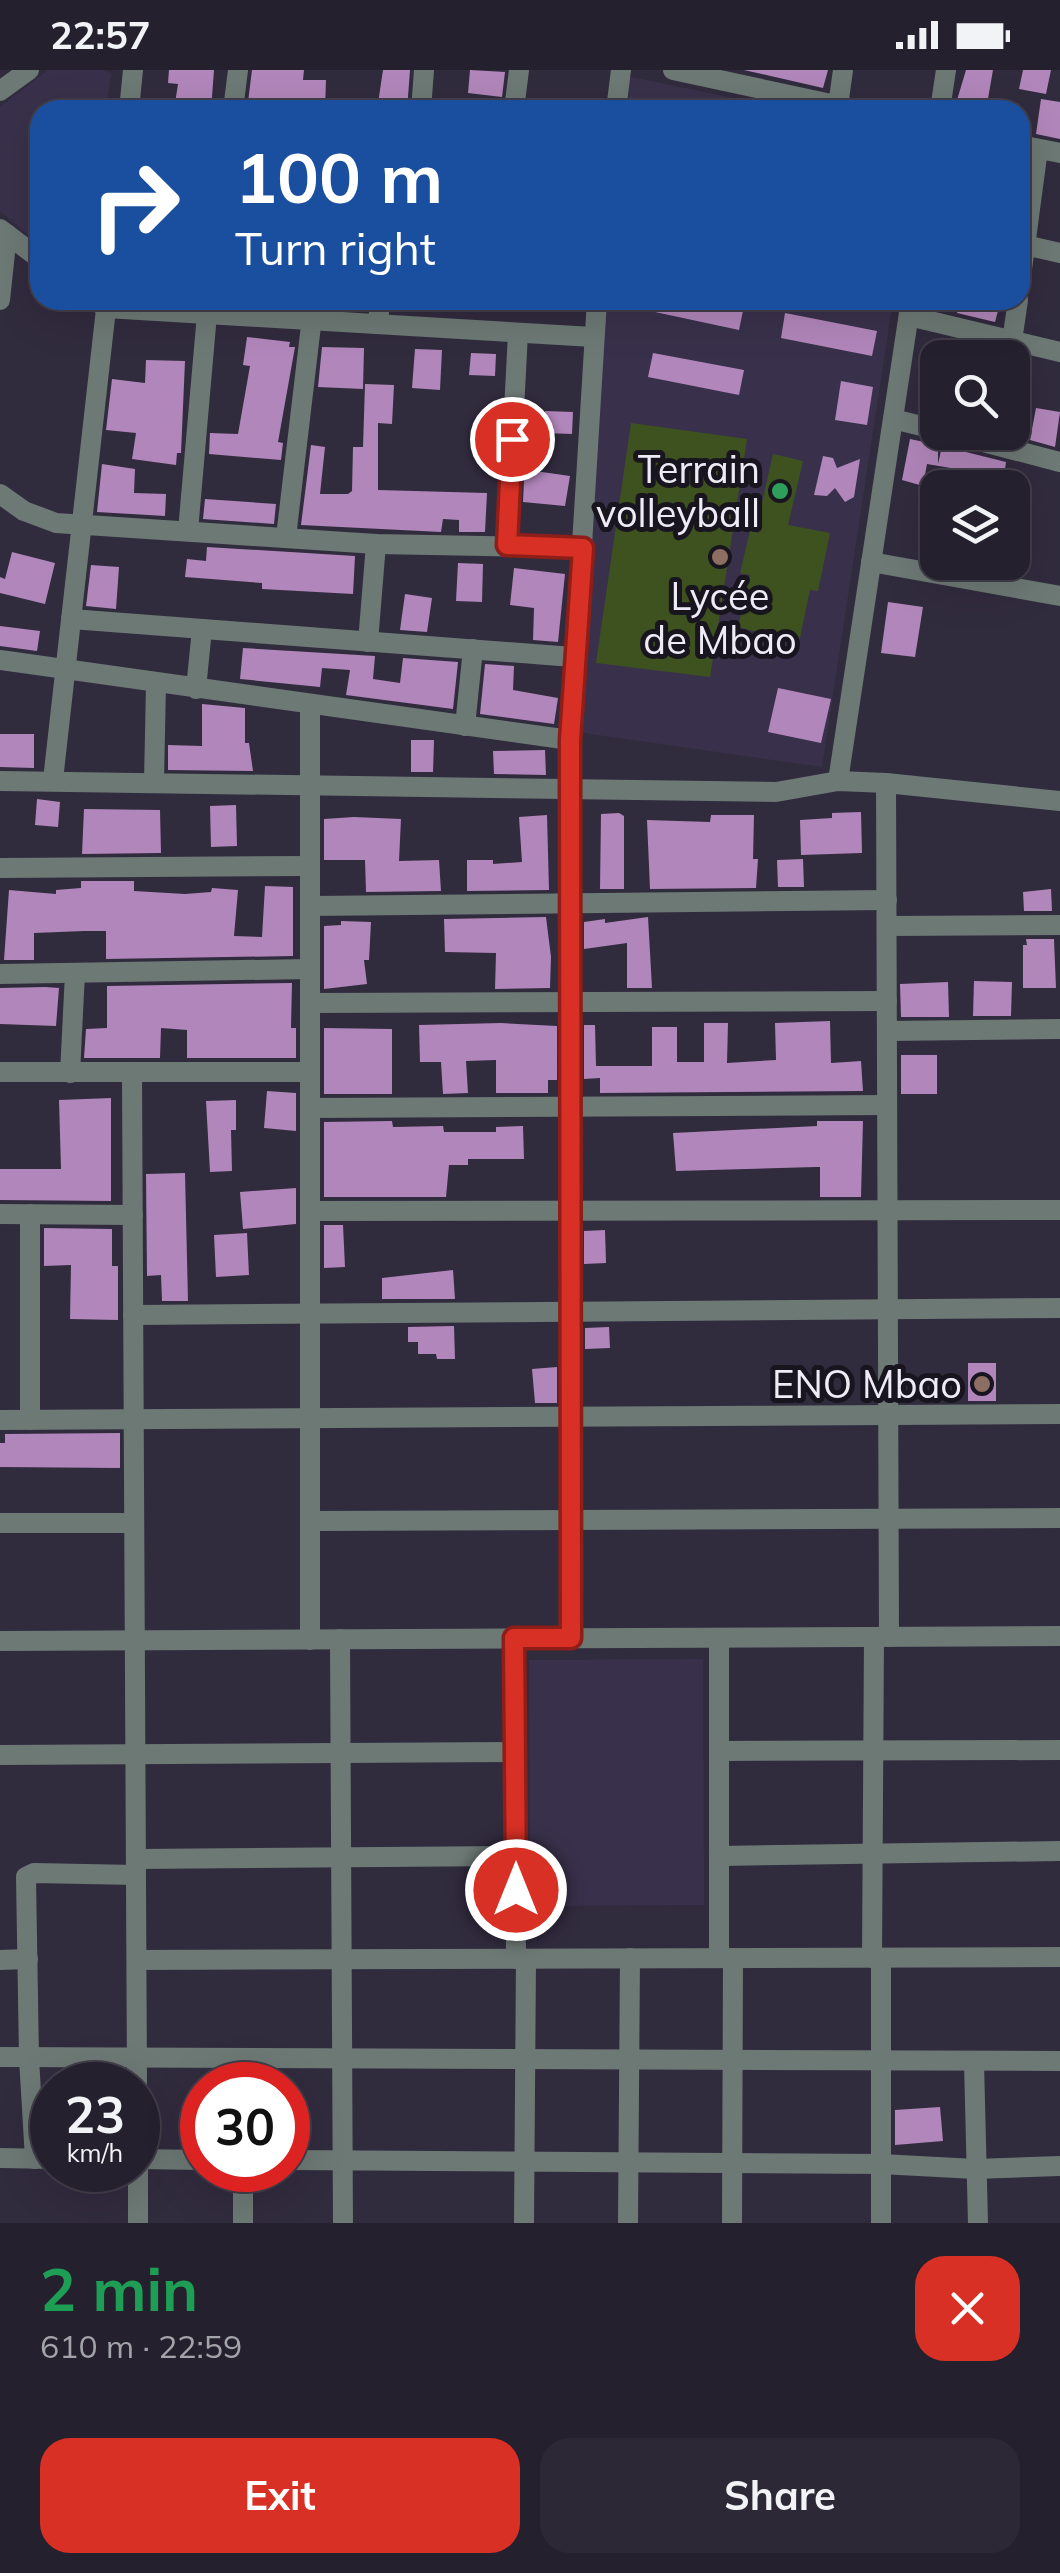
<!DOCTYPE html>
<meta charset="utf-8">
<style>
:root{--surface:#25202e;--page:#2d2836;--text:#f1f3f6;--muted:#a3a3aa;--line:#423e4a;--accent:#d93025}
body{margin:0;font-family:Mulish,sans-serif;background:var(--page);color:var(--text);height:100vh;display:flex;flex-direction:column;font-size:38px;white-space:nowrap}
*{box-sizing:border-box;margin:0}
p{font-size:32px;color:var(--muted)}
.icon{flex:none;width:55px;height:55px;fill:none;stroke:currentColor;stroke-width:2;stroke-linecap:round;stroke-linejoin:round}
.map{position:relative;height:2153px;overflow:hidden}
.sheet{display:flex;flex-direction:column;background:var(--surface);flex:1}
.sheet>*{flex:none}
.banner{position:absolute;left:30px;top:30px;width:1000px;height:210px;border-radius:30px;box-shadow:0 10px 40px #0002,0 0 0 2px var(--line);background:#1a4fa0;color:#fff;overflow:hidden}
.tools{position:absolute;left:920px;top:270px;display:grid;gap:20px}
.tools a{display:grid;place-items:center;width:110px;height:110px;border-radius:20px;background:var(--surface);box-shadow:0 10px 40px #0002,0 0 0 2px var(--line);font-size:50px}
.speed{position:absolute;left:30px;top:1992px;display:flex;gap:20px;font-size:50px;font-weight:700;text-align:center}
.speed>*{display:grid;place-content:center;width:130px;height:130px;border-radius:50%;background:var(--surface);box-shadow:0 10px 40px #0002,0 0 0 2px var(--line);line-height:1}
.speed small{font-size:25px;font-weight:400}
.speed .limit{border:15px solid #d22;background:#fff;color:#111}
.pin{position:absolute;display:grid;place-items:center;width:85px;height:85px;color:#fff;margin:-42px;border:5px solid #fff;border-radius:50%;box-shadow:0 2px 10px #0007}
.me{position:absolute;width:110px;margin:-55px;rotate:0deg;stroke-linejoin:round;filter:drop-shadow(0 0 8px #0008)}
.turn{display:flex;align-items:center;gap:35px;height:210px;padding:0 40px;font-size:45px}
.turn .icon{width:130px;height:130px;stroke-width:2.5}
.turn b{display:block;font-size:70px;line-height:85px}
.round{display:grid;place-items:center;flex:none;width:105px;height:105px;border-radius:30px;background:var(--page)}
.headline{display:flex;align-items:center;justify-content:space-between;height:170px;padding:0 40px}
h1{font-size:60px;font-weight:700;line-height:75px;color:#1e9e55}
.cta{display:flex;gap:20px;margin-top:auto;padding:20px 40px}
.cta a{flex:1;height:115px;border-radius:30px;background:var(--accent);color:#fff;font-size:40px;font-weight:700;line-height:115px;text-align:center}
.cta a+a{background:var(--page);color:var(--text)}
.status{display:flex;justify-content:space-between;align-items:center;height:70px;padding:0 50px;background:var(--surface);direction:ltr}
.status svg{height:28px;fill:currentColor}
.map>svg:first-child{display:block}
.built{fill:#39314b}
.green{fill:#3e521f}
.building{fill:#b186ba}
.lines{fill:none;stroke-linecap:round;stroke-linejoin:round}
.street{stroke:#6d7975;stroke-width:20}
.route-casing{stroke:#8d1f18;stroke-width:25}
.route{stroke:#d93025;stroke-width:18}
.leisure-dot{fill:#2e9e5b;stroke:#18151e;stroke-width:4}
.education-dot{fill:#8d6e63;stroke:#18151e;stroke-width:4}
.labels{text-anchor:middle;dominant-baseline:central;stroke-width:10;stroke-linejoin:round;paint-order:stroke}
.poi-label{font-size:38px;fill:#eeebf7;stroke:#18151e;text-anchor:end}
</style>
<div class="status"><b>22:57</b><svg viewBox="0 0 49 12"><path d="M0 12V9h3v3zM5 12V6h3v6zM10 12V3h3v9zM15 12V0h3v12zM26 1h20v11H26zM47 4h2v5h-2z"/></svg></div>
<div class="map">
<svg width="1060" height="2153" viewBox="0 0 1060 2153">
<rect width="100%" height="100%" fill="#312b3e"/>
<g class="built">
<path d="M48,0H103L111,4L106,40H40V175L0,141V37Z"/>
<path d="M622,5L792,40H619Z"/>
<path d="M606,230H893L822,697L577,662Z"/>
<path d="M703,1589L704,1835L530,1836L529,1590Z"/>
</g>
<g class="green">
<path d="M631,353L747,369L710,607L596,593Z"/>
<path d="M773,384L803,391L788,455L830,463L818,521L810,520L799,572L738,557L750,505L740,503L750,461L759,463L762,452L758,450Z"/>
</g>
<g class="building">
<path d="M169,0H214L211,40H174L178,14L168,13Z"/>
<path d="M252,0H304L303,10H326L325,40H247Z"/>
<path d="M383,0H410L407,40H377Z"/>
<path d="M470,0L505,2L502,27L468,23Z"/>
<path d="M744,0H828L823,18Z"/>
<path d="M966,0H993L986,40H954Z"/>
<path d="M1023,0H1051L1046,24L1019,19Z"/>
<path d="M1041,29L1060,32V69L1036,64Z"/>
<path d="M627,230H717L744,236L739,260L627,236Z"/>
<path d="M960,230L999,237L995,252L957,243Z"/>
<path d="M785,243L877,261L872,286L781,268Z"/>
<path d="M247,267L290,272L289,277H295L278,372L283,373L281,390L209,384L210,363L238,364L250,296L243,295Z"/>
<path d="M322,277L364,278L363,319L318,317Z"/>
<path d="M415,279L442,280L440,320L412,318Z"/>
<path d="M471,283L496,284L495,306L469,305Z"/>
<path d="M653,283L744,300L739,325L648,307Z"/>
<path d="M146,290L185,291L181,383H177L176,395L132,389L136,363L106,360L112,309L145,313Z"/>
<path d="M841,311L873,317L867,355L835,350Z"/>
<path d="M365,314L394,315L392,354L378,353V420L487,423L485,462H459V450L443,449L441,462L301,455L311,375L325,377L320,424H348L352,421L353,377H363Z"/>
<path d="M1036,338L1060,342L1055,377L1030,370Z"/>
<path d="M545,341L573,342L572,364L545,363Z"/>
<path d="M910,369L938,375V394L942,376L1006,392L1004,407L927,394L923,416L902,410Z"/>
<path d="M823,386L833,388L837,398L860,389L854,427L845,432L835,418L827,426L814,425Z"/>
<path d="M525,387H535V401L570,406L565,436L523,432Z"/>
<path d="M102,394L135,399L134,423L166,424L165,446L97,442Z"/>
<path d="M205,429L276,434L274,454L203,449Z"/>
<path d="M207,477L355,486L353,524L262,519V513L185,507L187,489L206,491Z"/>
<path d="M12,482L55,493L45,534L0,523V507L5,509Z"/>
<path d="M458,493L483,494L482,532L456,531Z"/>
<path d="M91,495L119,497L116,539L86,536Z"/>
<path d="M514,498L565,504L558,572L533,570L534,538L510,535Z"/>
<path d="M405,524L432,528L427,562L400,560Z"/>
<path d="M888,532L923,537L915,587L881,583Z"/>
<path d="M0,556L40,561L37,581L0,576Z"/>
<path d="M243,578L375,586L373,609L400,613L403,588L458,592L453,639L346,625L350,600L322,598L320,617L240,609Z"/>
<path d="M485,594L514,596L513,620L558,628L554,654L480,644Z"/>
<path d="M778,618L831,629L821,673L768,662Z"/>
<path d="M202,634L245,638V673H249L253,701L168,700V675L202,676Z"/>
<path d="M0,664H34V698L0,697Z"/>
<path d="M411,670H434L433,702H411Z"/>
<path d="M545,680L546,705L494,704L493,681Z"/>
<path d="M37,729L60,732L58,757L35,755Z"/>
<path d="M236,735L237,776L211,777L210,736Z"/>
<path d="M84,739L160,740L161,783L82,784Z"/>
<path d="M861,742L862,783L801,785L800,750L832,748V743Z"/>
<path d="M619,743L624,746V819H600L601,744Z"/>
<path d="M547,745L549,820L467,821V790H493V794L522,792L519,747Z"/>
<path d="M711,745H754L753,789H758L756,818L650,819L647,750L710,752Z"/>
<path d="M354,747L401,749L399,791L439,790L441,821L366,822L365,790H324V749Z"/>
<path d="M803,789L804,817H778L777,790Z"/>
<path d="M81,811H134V821L185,824L211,822L212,818L238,820L234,866L262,867L265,816L293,817V886L106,889V861H84L34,863V890H4L9,820L56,824V820L81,818Z"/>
<path d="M1051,819L1052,841H1024L1023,822Z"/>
<path d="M546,847L551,887L550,918L495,919L496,883L445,882L444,849Z"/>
<path d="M648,847L652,918H627V873L584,879V852L605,849V853Z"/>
<path d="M341,851L371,852L369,890H364L367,914L324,919V856L341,855Z"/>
<path d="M1026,869H1054L1056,918H1023V875H1027Z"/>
<path d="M974,911L1012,912L1011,946H973Z"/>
<path d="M948,912L949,947H901L900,914Z"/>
<path d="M292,913L291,958H296V988H187V960L161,958L160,988H84L86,959L107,958V916Z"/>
<path d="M45,917L59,918L56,956L0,954V918Z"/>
<path d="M830,951L831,993L861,991L863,1021L600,1023V1008L584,1009V955H595L596,996H652V957H677V992H704V953H728L727,993L776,990L775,953Z"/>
<path d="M501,953L557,956V1010H548V1023H496V990L466,991L468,1023L443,1024L441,992H420L419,955Z"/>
<path d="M324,958L392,959V1024H324Z"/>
<rect x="901" y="985" width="36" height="39"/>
<path d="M267,1021L296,1023V1061L264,1058Z"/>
<path d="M111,1028V1131L0,1130V1099H61L59,1030Z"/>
<path d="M236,1030V1060H231L232,1101L210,1102L206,1031Z"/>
<path d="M392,1051L393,1057L443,1056L444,1062H496V1057L523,1056L524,1089H468V1095H449L446,1127H324V1052Z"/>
<path d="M817,1051H863L861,1127H820V1097H816L676,1101L673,1063L817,1056Z"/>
<path d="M185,1103L188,1231H162L161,1205L147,1206L146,1104Z"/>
<path d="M296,1118V1154L243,1159L240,1122Z"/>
<path d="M324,1155H343L345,1197L324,1198Z"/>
<path d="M44,1158L112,1159V1196H118V1250L70,1249L71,1195L44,1196Z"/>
<path d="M605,1160L606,1193L584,1194V1161Z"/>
<path d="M247,1163L249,1205L216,1207L214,1165Z"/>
<path d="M453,1200L455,1229H382V1208Z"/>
<path d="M454,1256L455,1289H437L436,1284H418V1272H408V1257Z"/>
<path d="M609,1257L610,1278L585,1279V1258Z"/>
<rect x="968" y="1293" width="28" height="38"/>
<path d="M557,1297V1333H535L532,1299Z"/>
<path d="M120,1363V1398L0,1397V1373H5V1364Z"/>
<path d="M940,2037L943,2071L895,2075V2040Z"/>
</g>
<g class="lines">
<g class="street">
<path d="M673,0L859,40"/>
<path d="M0,21L29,0"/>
<path d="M838,36L843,0"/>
<path d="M129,40L133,0"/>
<path d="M233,40L238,0"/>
<path d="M421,40L424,0"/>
<path d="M514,40L519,0"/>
<path d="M616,40L621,0"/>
<path d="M940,40L946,0"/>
<path d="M1020,75L1060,83"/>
<path d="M0,159L40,189"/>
<path d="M1025,175L1060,183"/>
<path d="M1020,214L1038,79"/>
<path d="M0,230L7,164"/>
<path d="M95,230L106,238L593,267"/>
<path d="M909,246L1060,282"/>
<path d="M378,254L380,230"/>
<path d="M1012,271L1018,230"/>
<path d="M893,349L938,360"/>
<path d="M945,362L1060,392"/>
<path d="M0,424L24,441L56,453L376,474L583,478"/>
<path d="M188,461L207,244"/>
<path d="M286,467L314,230"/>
<path d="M507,475L518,263"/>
<path d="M871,492L1060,526"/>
<path d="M71,549L573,587"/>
<path d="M368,572L376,474"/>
<path d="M0,590L570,670"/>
<path d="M196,619L202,559"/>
<path d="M465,656L473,579"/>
<path d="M53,710L107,230"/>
<path d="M0,711L776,722L838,711L886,713L1060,731"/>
<path d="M838,711L911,230"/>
<path d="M154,712L156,614"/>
<path d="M886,713L889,1567"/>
<path d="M0,798L310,796"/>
<path d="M310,836L887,830"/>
<path d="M887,856L1060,855"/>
<path d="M0,904L310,899"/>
<path d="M310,933L887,931"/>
<path d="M887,961L1060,959"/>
<path d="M0,1002H310"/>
<path d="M70,1003L75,903"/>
<path d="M132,1003L137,2015"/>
<path d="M310,1038L887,1035"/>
<path d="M310,1141L1060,1140"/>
<path d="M0,1144L133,1145"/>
<path d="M30,1144V1350"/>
<path d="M133,1245L1060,1238"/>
<path d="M0,1350L1060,1344"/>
<path d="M310,1451L1060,1448"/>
<path d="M0,1453H134"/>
<path d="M571,1568L570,670L597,230"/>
<path d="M719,1568V1888"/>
<path d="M340,1569L343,2153"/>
<path d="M514,1569L516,1889"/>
<path d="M310,1570V635"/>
<path d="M0,1571L1060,1566"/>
<path d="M719,1681L1060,1680"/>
<path d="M0,1685L515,1682"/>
<path d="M719,1786L1060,1781"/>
<path d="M136,1789L516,1786"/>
<path d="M872,1888L874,1567"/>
<path d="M0,1890L28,1889"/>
<path d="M137,1890L1060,1887"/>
<path d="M0,1987L1060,1991"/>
<path d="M974,1992L978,2153"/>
<path d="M138,2051V2153"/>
<path d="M0,2088L52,2089"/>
<path d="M35,2089L29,1988L26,1807L34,1803L136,1805"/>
<path d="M138,2089L202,2090"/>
<path d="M288,2090L881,2094L975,2099L1060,2096"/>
<path d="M243,2153V2100"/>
<path d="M524,2153L526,1889"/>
<path d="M628,2153L630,1888"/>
<path d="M732,2153L733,1888"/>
<path d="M881,2153V1888"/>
</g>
</g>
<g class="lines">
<g class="route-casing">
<path id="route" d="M512,369L507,475L583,478L570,670L571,1568H514L516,1820"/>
</g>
<use href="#route" class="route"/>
</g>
<circle class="leisure-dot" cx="780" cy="421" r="10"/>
<g class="education-dot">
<circle cx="720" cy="487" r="10"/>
<circle cx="982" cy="1314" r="10"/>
</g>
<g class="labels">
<g class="poi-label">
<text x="760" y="399">Terrain<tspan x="760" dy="44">volleyball</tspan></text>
<text x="720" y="526" text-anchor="middle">Lycée<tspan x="720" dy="44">de Mbao</tspan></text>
<text x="962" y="1314">ENO Mbao</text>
</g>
</g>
</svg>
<div class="tools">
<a><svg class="icon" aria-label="search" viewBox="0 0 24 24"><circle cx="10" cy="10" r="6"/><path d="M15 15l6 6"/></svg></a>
<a><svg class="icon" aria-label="layers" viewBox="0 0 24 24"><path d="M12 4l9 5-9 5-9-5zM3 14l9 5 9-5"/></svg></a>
</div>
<div class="speed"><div>23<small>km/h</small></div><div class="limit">30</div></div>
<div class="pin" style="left:512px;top:369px;background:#d93025"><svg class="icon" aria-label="arrive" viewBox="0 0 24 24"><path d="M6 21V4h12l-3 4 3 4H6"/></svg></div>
<svg class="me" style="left:516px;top:1820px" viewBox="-20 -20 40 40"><circle r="17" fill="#d93025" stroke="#fff" stroke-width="3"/><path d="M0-11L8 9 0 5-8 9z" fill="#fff"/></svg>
<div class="banner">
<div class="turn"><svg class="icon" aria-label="right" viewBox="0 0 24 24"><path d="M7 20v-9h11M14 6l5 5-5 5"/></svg><div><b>100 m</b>Turn right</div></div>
</div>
</div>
<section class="sheet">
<div class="headline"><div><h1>2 min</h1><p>610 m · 22:59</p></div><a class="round" style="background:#d93025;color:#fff"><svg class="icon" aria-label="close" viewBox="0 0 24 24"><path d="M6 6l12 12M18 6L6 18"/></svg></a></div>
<div class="cta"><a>Exit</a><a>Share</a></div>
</section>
